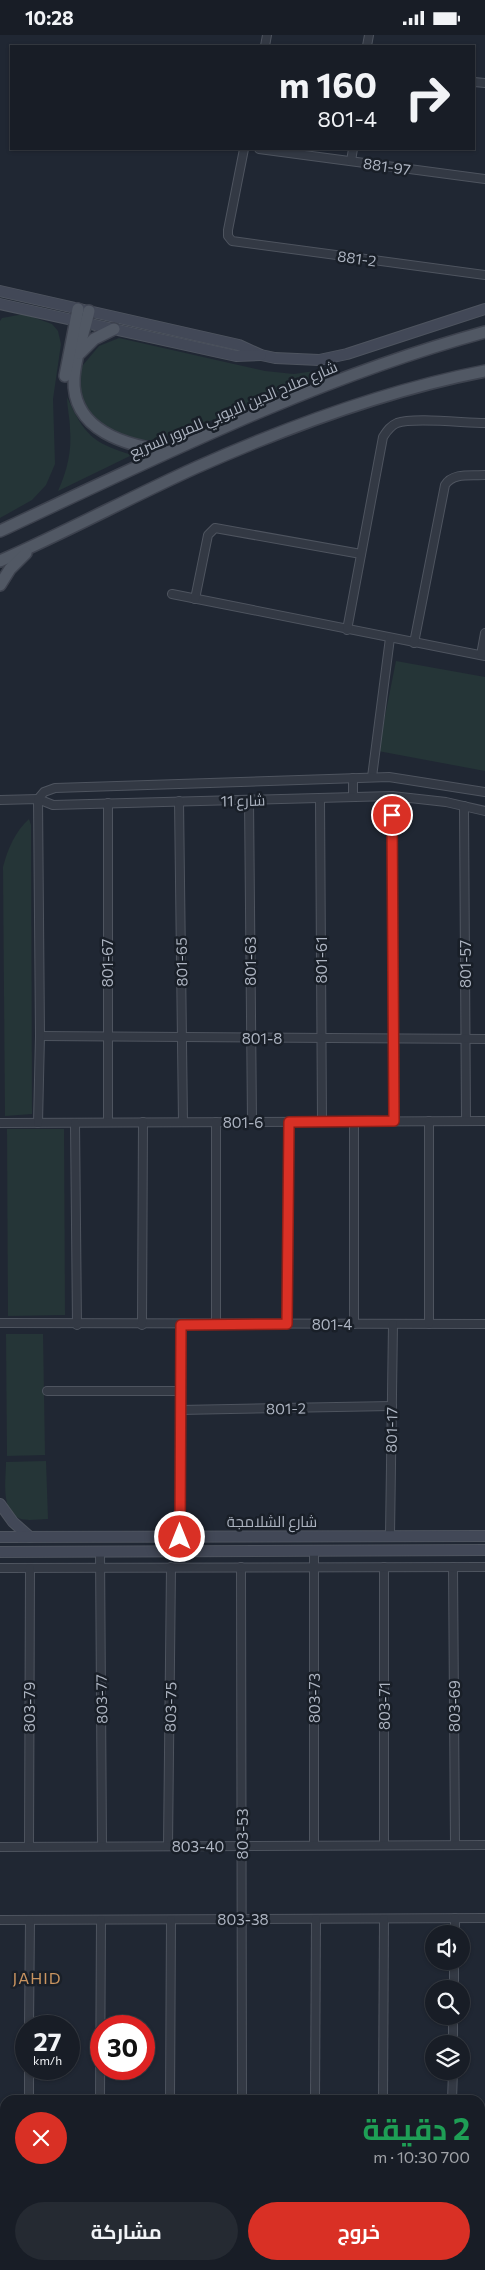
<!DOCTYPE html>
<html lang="ar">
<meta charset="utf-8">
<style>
:root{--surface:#181d26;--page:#252a32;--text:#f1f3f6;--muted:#9fa2a7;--line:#363b43;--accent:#d93025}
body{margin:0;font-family:Commissioner,Cairo,sans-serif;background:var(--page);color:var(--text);direction:rtl;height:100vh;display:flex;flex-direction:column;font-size:19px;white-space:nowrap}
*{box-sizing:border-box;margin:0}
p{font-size:16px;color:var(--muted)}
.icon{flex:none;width:28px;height:28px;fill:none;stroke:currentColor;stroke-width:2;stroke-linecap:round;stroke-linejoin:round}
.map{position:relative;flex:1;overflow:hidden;direction:ltr}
.sheet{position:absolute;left:0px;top:2060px;width:485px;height:175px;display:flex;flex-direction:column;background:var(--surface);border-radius:15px 15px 0 0;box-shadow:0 1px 4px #0004,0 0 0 1px var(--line);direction:rtl}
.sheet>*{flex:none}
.top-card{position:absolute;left:10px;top:10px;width:465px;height:105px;border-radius:0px;box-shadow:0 1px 4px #0004,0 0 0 1px var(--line);direction:rtl;background:#181d26;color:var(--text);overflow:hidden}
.controls{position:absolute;left:425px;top:1890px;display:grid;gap:10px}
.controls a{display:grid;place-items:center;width:45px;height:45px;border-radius:50%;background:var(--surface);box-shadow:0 1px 4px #0004,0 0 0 1px var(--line);font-size:25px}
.speed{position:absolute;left:15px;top:1980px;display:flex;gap:10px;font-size:25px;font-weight:700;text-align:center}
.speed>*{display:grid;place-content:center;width:65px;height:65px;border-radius:50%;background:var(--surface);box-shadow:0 1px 4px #0004,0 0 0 1px var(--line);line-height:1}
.speed small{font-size:12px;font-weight:400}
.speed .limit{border:8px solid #d22;background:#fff;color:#111}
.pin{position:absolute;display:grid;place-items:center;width:42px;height:42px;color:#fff;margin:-21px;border:2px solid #fff;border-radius:50%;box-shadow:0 1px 5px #0007}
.me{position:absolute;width:55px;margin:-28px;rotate:0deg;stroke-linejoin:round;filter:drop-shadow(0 0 4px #0008)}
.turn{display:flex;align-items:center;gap:18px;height:105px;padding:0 15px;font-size:22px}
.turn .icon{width:65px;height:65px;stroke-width:2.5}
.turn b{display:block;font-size:35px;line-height:42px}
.round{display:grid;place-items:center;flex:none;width:52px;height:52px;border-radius:26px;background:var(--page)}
.head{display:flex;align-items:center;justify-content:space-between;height:85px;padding:0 15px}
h1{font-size:30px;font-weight:700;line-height:38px;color:#1e9e55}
.cta{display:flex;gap:10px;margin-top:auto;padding:10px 15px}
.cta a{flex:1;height:58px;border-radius:30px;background:var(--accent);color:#fff;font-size:20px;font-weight:700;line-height:58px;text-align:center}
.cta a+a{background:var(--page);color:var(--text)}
.status{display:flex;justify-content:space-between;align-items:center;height:35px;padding:0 25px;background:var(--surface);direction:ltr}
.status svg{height:14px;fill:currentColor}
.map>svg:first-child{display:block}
.green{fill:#253537}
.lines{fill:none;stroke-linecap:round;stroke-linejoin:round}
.street-casing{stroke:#4e545f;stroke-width:10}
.secondary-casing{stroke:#4e545f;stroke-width:12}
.primary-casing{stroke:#3d424e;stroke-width:14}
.street{stroke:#333944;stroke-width:8}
.secondary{stroke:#424857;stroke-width:10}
.primary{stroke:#515864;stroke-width:11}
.route-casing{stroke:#8d1f18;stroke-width:12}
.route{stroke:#d93025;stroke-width:9}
.labels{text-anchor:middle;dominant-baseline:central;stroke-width:5;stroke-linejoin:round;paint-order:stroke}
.street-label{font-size:15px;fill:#adb4c1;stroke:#191f28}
.neighbourhood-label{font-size:16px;letter-spacing:1px;fill:#c99460;stroke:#191f28}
</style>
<div class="status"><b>10:28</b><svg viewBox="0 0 49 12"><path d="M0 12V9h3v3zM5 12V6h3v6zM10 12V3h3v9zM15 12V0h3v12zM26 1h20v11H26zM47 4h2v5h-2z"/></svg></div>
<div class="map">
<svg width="485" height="2235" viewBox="0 0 485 2235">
<rect width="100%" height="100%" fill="#202733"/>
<g class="green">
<path d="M24,279L52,289L58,296L61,309L53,364L55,429L46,450L32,465L0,483V286L2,283Z"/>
<path d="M119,303L265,336L294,339L335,333L191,394L153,405H138L106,395L82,370L79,341L83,330L99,311Z"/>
<path d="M67,362C84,399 92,408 132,420L58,456C67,436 72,416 70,394C70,383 67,373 67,362Z"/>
<path d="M396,626L485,642V736L378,716Z"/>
<path d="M29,784L31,790L32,1079L5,1081L3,832C8,813 15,797 29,784Z"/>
<path d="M7,1094H64L65,1280L8,1281Z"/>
<path d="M6,1299H43L45,1420L7,1421Z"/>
<path d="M46,1426L48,1484C40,1484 29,1486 21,1484C0,1478 6,1444 6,1427Z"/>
</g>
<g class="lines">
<g class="street-casing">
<g id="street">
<path d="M265,11L267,0"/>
<path d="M367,11L369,0"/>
<path d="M474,47L485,48"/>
<path d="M244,114L228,195V201L232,206L485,240"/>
<path d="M259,114L485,144"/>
<path d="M351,126L353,114"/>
<path d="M172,559L485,621"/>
<path d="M195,564L208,500L215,493L361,519"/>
<path d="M347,595L383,402C387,396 390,391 397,388C413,382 465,388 485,388"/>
<path d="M414,608L445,450C453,437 472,441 485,440"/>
<path d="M481,620L485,598"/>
<path d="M372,742L390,603"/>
<path d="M353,743V762"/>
<path d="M392,761L394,1086"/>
<path d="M320,764L322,1087"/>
<path d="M0,765L38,764L53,770L392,761L446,767L485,776"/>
<path d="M249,765L252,1087"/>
<path d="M179,766L183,1087"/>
<path d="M464,771L466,1086"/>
<path d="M40,1001L485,1004"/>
<path d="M108,1087V768"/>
<path d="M0,1088L485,1086"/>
<path d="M38,1088L40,1001L38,764L44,757L55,753L389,742L485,757"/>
<path d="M75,1088L77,1290"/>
<path d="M0,1288L485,1289"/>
<path d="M287,1289L289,1087"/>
<path d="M354,1289V1087"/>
<path d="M429,1289V1086"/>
<path d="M142,1290L143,1087"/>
<path d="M216,1290V1087"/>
<path d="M47,1356H181"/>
<path d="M180,1375L392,1371"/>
<path d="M390,1500L393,1289"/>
<path d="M181,1502V1290"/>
<path d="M100,1517L102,1811"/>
<path d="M241,1532L242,2065"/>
<path d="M384,1532V1810"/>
<path d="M453,1532L455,1810"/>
<path d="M0,1533L485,1532"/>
<path d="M314,1810V1516"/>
<path d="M29,1811L30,1533"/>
<path d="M168,1811L171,1532"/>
<path d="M0,1812L485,1810"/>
<path d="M0,1885L485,1883"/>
<path d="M455,1899V1883"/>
<path d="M454,1954V1926"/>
<path d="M29,1991L30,1885"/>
<path d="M453,2009V1981"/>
<path d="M29,2065V2034"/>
<path d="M100,2065L101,1885"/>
<path d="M170,2065L171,1885"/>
<path d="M315,2065L316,1884"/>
<path d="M383,2065L384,1884"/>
<path d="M452,2065L453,2036"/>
<path d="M29,2230V2235"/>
<path d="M100,2230V2235"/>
<path d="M170,2230V2235"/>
<path d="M242,2230V2235"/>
<path d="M314,2230V2235"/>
<path d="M384,2235V2230"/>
<path d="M454,2235V2230"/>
</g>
</g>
<g class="secondary-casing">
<g id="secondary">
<path d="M0,256L239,310L261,320L275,323L319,325L347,319L485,274"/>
<path d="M0,269L236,321L261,320"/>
<path d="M0,1469L13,1487L30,1502"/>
<path d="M0,1502L485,1501"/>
<path d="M0,1517L485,1515"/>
<path d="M480,2162H485"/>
<path d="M0,2163H5"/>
<path d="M0,2172H5"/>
<path d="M480,2172H485"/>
</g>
</g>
<g class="primary-casing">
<g id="primary">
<path d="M89,276C84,298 75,322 74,344C72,396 127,411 168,416"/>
<path d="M80,318L94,304L114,294"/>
<path d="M65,341L78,274"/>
<path d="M0,496C158,422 316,343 485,297"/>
<path d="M0,526C66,497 129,463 195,433C287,392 386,355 485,336"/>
<path d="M0,550L10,534L26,518"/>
</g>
</g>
<use href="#street" class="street"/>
<use href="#secondary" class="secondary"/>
<use href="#primary" class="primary"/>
</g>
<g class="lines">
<g class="route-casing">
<path id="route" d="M180,1502L181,1290L287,1289L289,1087L394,1086L392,780"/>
</g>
<use href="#route" class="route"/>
</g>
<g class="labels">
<g class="street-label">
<text transform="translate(387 131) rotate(8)">881-97</text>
<text transform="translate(357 223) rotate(8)">881-2</text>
<text transform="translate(233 374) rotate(-23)">شارع صلاح الدين الايوبي للمرور السريع</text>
<text transform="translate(243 765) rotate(-1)">شارع 11</text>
<text transform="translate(321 925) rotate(-90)">801-61</text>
<text transform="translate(250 926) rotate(-90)">801-63</text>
<text transform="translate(181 927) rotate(-91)">801-65</text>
<text transform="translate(107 928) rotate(-90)">801-67</text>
<text transform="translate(465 929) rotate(-90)">801-57</text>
<text x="262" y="1003">801-8</text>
<text x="243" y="1087">801-6</text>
<text x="332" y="1289">801-4</text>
<text transform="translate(286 1373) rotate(-1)">801-2</text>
<text transform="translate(391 1395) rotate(-89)">801-17</text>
<text x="272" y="1486">شارع الشلامجة</text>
<text transform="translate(314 1663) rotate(-90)">803-73</text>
<text transform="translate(101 1664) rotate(-91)">803-77</text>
<text transform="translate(384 1671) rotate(-90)">803-71</text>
<text transform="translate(454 1671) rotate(-90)">803-69</text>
<text transform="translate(29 1672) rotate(-90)">803-79</text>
<text transform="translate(170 1672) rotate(-89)">803-75</text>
<text transform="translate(242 1799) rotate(-90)">803-53</text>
<text x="198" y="1811">803-40</text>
<text x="243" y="1884">803-38</text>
</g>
<g class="neighbourhood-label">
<text x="37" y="1942">JAHID</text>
</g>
</g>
</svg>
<div class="controls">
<a><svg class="icon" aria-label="sound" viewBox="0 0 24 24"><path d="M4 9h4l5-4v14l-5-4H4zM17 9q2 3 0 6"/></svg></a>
<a><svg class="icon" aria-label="search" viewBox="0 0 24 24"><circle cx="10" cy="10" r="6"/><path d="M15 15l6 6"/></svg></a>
<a><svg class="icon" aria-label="layers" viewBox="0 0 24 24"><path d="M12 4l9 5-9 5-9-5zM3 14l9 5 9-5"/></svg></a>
</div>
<div class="speed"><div>27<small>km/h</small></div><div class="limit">30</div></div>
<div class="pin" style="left:392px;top:780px;background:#d93025"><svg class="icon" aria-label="arrive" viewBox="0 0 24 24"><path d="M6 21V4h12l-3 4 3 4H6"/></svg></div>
<svg class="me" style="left:180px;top:1502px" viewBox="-20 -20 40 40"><circle r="17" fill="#d93025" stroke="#fff" stroke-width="3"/><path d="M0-11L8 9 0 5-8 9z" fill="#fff"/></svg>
<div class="top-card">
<div class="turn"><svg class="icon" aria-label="right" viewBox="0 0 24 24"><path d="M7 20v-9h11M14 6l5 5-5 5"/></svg><div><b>160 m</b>801-4</div></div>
</div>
<section class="sheet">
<div class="head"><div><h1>2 دقيقة</h1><p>700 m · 10:30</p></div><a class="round" style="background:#d93025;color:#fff"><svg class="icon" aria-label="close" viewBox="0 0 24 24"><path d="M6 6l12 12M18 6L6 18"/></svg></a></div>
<div class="cta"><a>خروج</a><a>مشاركة</a></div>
</section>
</div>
